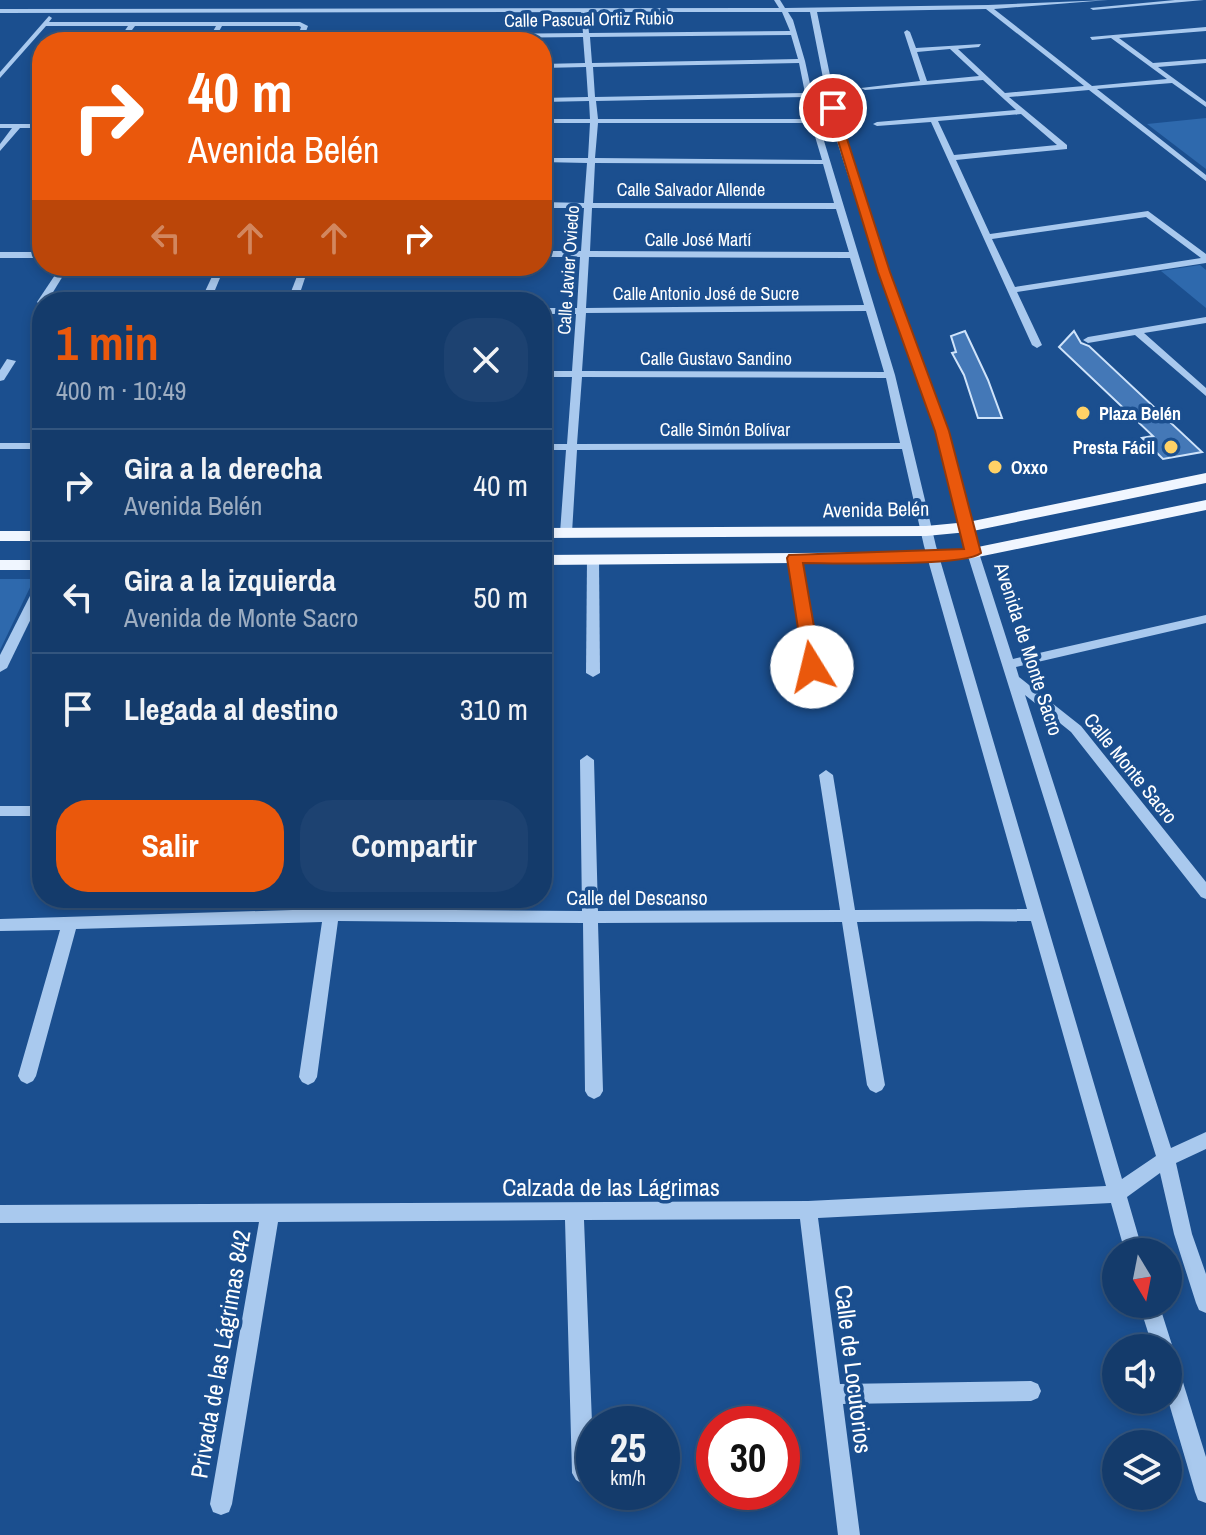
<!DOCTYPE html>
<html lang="es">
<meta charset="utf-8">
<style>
:root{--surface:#143b6b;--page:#1d4271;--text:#f1f3f6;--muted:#9dadc1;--line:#33557e;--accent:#ea580c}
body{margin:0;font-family:"Archivo Narrow",sans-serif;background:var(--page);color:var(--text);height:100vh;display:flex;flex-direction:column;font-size:30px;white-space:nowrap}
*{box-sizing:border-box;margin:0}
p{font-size:26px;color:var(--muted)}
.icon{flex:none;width:44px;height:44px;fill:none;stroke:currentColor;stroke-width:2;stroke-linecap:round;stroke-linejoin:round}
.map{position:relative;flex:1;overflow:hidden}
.drawer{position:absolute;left:32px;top:292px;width:520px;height:616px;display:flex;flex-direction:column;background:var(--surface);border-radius:32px;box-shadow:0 4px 12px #0003,0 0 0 2px var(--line)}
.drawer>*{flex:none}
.banner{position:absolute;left:32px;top:32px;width:520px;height:244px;border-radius:32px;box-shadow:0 4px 12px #0003,0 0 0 2px var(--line);background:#ea580c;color:#fff;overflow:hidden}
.needle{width:52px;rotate:170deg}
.tools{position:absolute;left:1102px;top:1238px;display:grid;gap:16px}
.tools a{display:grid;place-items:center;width:80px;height:80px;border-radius:50%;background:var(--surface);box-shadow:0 4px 12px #0003,0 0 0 2px var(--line);font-size:40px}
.speed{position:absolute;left:576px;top:1406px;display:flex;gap:16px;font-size:40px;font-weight:700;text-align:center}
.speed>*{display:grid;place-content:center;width:104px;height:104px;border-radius:50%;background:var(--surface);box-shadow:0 4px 12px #0003,0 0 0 2px var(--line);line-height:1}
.speed small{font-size:20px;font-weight:400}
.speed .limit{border:12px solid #d22;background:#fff;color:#111}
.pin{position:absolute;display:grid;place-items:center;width:68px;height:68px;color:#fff;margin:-34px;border:4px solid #fff;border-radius:50%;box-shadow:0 2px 8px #0007}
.me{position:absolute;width:88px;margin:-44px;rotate:351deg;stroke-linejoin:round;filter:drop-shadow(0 0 6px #0008)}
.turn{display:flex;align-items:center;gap:28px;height:168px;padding:0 24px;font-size:36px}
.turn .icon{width:104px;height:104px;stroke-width:2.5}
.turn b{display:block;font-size:56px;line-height:68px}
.lanes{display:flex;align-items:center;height:76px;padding:0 24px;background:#0003;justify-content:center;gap:40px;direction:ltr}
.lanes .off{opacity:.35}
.round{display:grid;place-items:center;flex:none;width:84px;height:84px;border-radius:32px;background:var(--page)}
.head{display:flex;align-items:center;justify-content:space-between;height:136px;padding:0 24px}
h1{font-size:48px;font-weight:800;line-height:60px;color:var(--accent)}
.primary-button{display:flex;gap:16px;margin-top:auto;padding:16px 24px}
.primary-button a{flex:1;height:92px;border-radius:32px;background:var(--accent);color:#fff;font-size:32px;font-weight:800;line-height:92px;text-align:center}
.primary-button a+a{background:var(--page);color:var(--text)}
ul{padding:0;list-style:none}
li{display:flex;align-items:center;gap:24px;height:112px;padding:0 24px;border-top:2px solid var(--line)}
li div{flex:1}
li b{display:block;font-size:30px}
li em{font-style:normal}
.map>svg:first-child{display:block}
.green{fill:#2e69ad}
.building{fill:#4478b7;stroke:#cfe3fa;stroke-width:2}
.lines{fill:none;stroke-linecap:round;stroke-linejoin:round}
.minor{fill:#a9c9ee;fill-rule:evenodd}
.major{fill:#f0f6ff;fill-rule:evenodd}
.route{fill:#ea580c;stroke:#983908;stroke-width:2}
.poi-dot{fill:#ffd166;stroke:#1b4f8f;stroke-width:3}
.labels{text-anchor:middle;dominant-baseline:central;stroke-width:7;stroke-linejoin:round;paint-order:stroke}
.far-street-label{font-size:18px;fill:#fff;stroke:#1b4f8f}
.far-poi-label{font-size:18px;font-weight:bold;fill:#fff;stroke:#1b4f8f;text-anchor:start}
.street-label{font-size:20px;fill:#fff;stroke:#1b4f8f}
.near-street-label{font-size:24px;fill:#fff;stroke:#1b4f8f}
</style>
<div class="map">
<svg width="1206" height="1535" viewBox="0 0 1206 1535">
<rect width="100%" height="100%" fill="#1b4f8f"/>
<g class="green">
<path d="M1206,118V169L1147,124Z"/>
<path d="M1200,265L1206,270V308L1161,271Z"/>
<path d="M0,579H34L0,650Z"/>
</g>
<g class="building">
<path d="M965,331L988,380L1002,418H978L964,375L952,353L956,352L951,336Z"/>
<path d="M1074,331L1081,343L1089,346L1202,452L1163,459L1142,438L1153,436L1059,347Z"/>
</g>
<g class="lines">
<g class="minor">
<path d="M774,0H780L785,8L988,5L1108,0L994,9L1092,86L1167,79L1111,38L1092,40L1090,37L1206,27V31L1119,38L1153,63L1206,59V63L1158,67L1206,102V107L1172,83L1097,89L1206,175V181L1089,90L1009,97L1067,145V149L956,160L990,234L1148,211L1206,254V263L1017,292L1042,345L1037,348L1032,345L931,122L877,126L873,124L877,122L1016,110L983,80L865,90L861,88L920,81L904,32L907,30L910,32L916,48L981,44L979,47L958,49L1005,93L1084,86L986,9L817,12L841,129L889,272L947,431L979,553L1013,659L1206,615V623L1016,667L1019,677L1081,726L1206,882V899L1201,897L1071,732L1025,695L1171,1148L1206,1132V1149L1176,1163L1192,1234L1206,1274V1313L1199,1310L1196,1303L1174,1234L1160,1173L1127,1197L1143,1252H1125L1111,1203L818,1218L840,1384L1031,1381L1038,1384L1041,1391L1038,1398L1031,1401L843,1404L860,1535H838L800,1219L584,1220L594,1473L590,1480L583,1484L576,1480L572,1473L565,1220L278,1222L232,1504L229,1512L221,1515L213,1512L210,1504L259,1222L0,1223V1205L808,1201L1106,1186L1031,921L857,922L885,1085L882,1090L876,1093L870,1090L867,1085L842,922L598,923L603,1091L600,1096L594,1099L588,1096L585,1091L583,923L338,921L317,1077L314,1082L308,1085L302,1082L299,1077L322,922L76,929L36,1076L33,1081L27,1084L21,1081L18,1076L60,930L0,931V919L324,909L325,898H341L339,909L582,911L580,760L587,755L594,760L598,911L840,910L819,775L826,770L833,775L855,910L1027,909L924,546L902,449L577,450L572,533L566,537L560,533L566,450H542V444H567L572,377H542V371H572L576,314H542V308H577L580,257H542V251H581L584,208H542V202L584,203L587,163L542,162V158H588L590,123H542V119H590L589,101L542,102V98L588,97L586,67L542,68V64L585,63L583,37L385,39L382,37L385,35L583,33L581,12L0,13V9L779,8ZM587,12H782L790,31L589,33ZM788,12H810L833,129L879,272L937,431L967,553L1156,1156L1122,1179L936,546L895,375L818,121L805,61L793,20ZM791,35L798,59L592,63L590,37ZM950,49L979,76L927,81L917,52ZM799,63L805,93L595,97L593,67ZM806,97L810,119H598L596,101ZM1021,114L1057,145L954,155L938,121ZM598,123H811L822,160L595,158ZM595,163L823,164L834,203H593ZM592,208L836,209L849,252L590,251ZM1146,217L1201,258L1015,287L992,239ZM589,257L850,258L864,305L586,308ZM866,311L884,372L582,371L586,313ZM582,377L886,378L900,443L577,444Z"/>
<path d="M1175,0H1204L1093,10L1090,8Z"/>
<path d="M49,16L52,18L49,22H300L308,26L302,42H296L301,27L299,26H222L213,42H207L216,26H135L123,42H117L128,26H46L0,78V72Z"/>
<path d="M0,124H42V128H20L0,151V144L12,128H0Z"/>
<rect x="0" y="252" width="42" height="6"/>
<path d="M61,266H69L47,302L39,304L37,302Z"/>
<path d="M217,266H225L210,302H200Z"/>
<path d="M301,266H309L297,302H287Z"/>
<path d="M1206,317V323L1144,333L1206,388V396L1135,335L1088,343L1083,340L1088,337Z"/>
<path d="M7,359L16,361L4,380L0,381V370Z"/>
<rect x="0" y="443" width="42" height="6"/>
<path d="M794,554L800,558L818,667L812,671L806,667L788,558Z"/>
<path d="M593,556L599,560L600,673L593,677L586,673L587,560Z"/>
<path d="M42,580V596L7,668L0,672V655L36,584Z"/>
<rect x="0" y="806" width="42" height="10"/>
<path d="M1139,1304H1159L1173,1348L1170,1355L1168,1356V1348H1153Z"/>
<path d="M1168,1356L1175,1359L1178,1366L1206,1457V1503L1198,1500L1195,1492L1168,1400Z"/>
</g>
<g class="major">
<path d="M1206,473V483L968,532L926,536L542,538V528L926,526L968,522Z"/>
<path d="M1206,500V510L973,558L934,562L542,565V555L934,552L973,548Z"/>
<rect x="0" y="531" width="42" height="10"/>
<rect x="0" y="560" width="42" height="10"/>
</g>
</g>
<path class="route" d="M833,105L837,108L890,272L949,431L981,553C964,567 833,563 803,563L821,667L812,673L804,667L787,558L789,555L964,549L935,431L878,272L828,108Z"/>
<g class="poi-dot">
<circle cx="1083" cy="413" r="8"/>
<circle cx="1171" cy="447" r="8"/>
<circle cx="995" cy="467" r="8"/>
</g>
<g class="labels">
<g class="far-street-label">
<text transform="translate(589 19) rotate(-1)">Calle Pascual Ortiz Rubio</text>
<text x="691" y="189">Calle Salvador Allende</text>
<text x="698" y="239">Calle José Martí</text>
<text transform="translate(568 270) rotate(-86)">Calle Javier Oviedo</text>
<text x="706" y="293">Calle Antonio José de Sucre</text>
<text x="716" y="358">Calle Gustavo Sandino</text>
<text x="725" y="429">Calle Simón Bolívar</text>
</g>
<g class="far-poi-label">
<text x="1099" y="413">Plaza Belén</text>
<text x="1155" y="447" text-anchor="end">Presta Fácil</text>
<text x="1011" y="467">Oxxo</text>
</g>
<g class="street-label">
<text transform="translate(876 509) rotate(-1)">Avenida Belén</text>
<text transform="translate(1029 649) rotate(72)">Avenida de Monte Sacro</text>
<text transform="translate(1131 768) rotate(51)">Calle Monte Sacro</text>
<text x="637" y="897">Calle del Descanso</text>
</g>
<g class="near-street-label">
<text x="611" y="1187">Calzada de las Lágrimas</text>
<text transform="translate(220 1354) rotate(-80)">Privada de las Lágrimas 842</text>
<text transform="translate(854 1369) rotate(83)">Calle de Locutorios</text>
</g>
</g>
</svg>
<div class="tools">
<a><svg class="needle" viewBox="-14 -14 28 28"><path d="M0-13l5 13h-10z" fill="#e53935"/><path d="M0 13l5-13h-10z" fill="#9dadc1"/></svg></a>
<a><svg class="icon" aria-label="sound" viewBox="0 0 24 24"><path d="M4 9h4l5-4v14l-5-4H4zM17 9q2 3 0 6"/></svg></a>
<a><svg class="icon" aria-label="layers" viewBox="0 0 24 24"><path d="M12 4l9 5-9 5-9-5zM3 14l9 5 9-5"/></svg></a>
</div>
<div class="speed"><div>25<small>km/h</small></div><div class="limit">30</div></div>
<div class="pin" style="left:833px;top:108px;background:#d93025"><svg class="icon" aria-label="arrive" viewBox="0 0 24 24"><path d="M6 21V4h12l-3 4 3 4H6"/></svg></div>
<svg class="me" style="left:812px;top:667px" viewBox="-20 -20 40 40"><circle r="19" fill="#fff"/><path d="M0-13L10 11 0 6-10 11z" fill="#ea580c"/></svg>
<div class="banner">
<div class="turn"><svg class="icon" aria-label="right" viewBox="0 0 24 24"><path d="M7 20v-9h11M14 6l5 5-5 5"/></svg><div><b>40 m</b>Avenida Belén</div></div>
<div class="lanes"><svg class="icon off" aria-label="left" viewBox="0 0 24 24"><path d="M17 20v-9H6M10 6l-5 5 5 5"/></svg><svg class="icon off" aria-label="ahead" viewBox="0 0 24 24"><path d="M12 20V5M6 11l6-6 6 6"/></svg><svg class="icon off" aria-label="ahead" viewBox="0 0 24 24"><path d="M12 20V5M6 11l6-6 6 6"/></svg><svg class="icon" aria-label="right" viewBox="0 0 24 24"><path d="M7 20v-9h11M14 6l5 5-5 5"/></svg></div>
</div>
<section class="drawer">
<div class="head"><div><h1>1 min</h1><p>400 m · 10:49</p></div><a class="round"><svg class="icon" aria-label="close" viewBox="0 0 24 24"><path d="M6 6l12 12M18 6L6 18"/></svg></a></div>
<ul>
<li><svg class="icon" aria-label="right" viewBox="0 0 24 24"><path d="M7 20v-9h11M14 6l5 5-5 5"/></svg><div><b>Gira a la derecha</b><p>Avenida Belén</p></div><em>40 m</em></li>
<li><svg class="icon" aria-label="left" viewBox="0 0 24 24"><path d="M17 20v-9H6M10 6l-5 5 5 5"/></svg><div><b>Gira a la izquierda</b><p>Avenida de Monte Sacro</p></div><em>50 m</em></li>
<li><svg class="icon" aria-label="arrive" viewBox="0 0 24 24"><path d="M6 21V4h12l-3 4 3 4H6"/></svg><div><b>Llegada al destino</b></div><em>310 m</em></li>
</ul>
<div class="primary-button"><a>Salir</a><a>Compartir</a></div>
</section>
</div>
